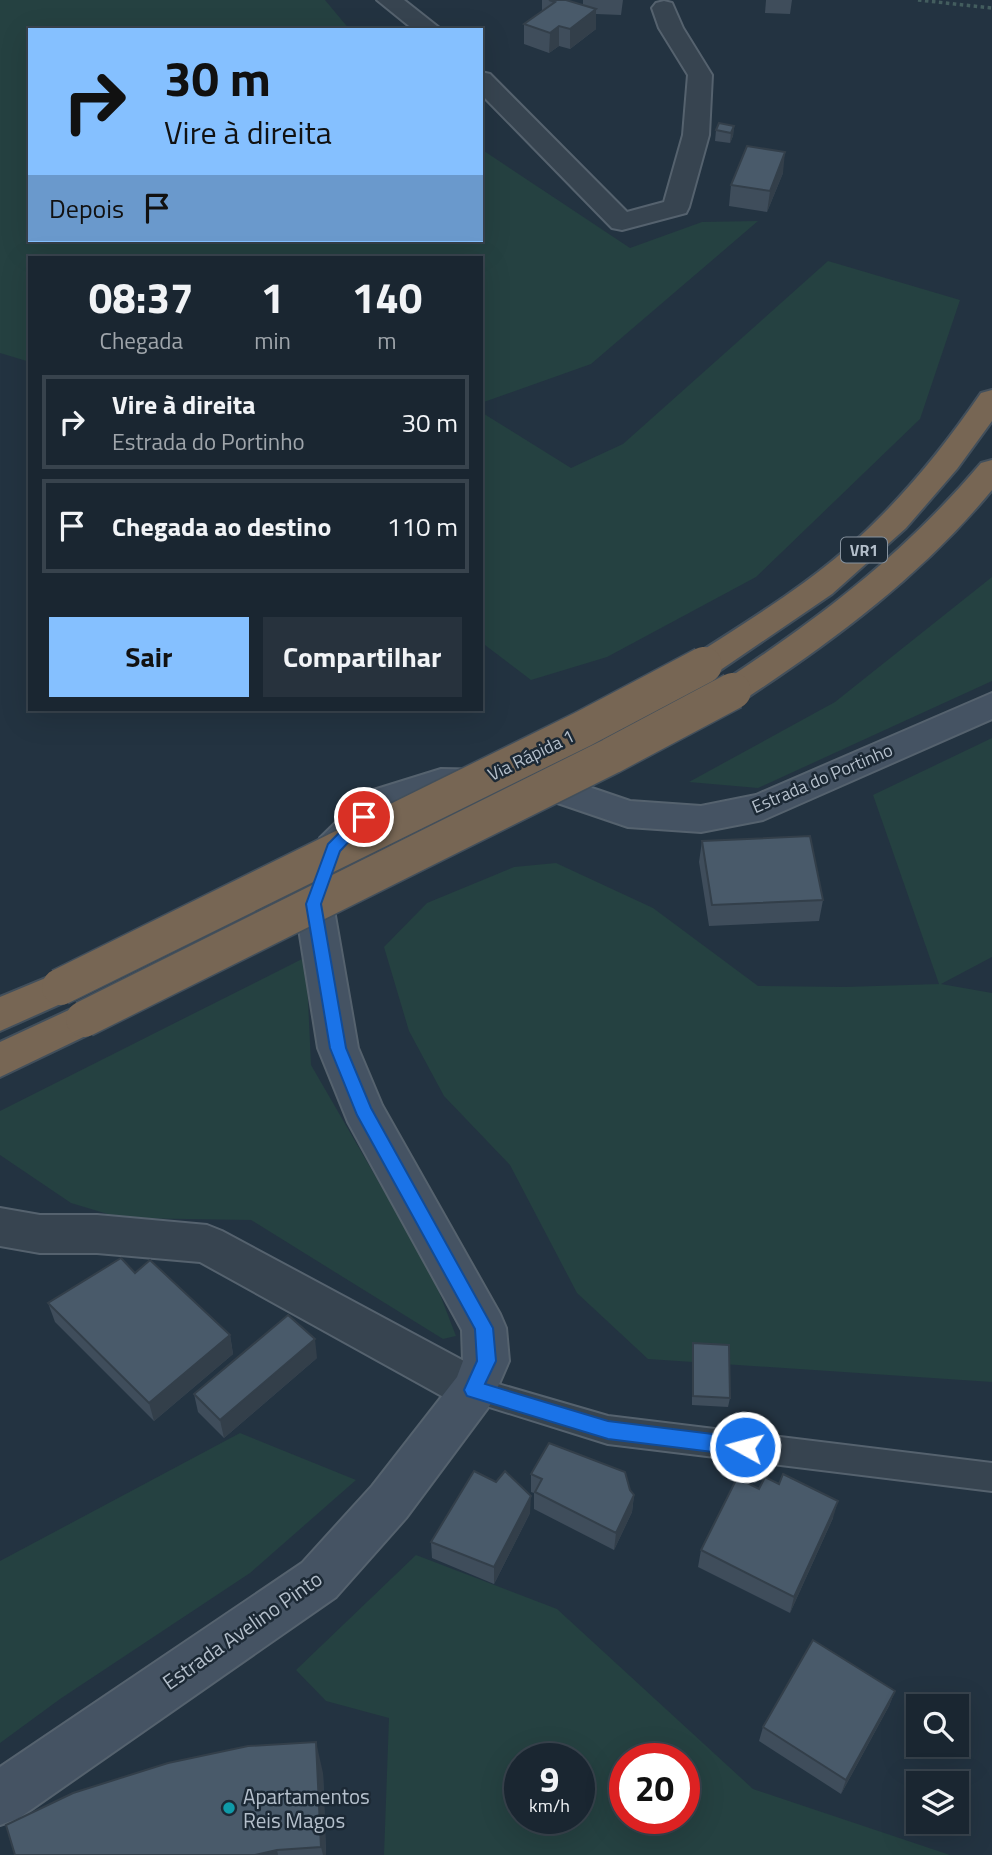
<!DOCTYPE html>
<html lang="pt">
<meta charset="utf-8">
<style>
:root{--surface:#1a2631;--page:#27323d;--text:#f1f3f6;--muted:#9fa5ab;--line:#38434d;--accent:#85c0ff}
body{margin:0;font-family:"Titillium Web",sans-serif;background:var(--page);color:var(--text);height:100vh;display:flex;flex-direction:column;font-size:26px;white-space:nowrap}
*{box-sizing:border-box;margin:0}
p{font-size:23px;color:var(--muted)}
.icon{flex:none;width:38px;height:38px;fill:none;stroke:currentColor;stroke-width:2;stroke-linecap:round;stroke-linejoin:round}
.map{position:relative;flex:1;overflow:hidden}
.side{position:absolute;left:28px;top:256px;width:455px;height:455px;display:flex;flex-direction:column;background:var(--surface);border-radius:0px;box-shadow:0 7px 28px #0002,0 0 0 2px var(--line)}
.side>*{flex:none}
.guide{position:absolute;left:28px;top:28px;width:455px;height:214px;border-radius:0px;box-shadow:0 7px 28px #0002,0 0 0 2px var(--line);background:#85c0ff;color:#111;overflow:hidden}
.fabs{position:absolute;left:906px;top:1694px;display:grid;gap:14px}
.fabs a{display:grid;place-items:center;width:63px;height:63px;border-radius:0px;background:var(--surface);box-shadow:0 7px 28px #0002,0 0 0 2px var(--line);font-size:35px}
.speed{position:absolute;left:504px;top:1743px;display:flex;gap:14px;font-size:35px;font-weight:700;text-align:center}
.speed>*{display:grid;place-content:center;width:91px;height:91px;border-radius:50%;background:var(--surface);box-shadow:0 7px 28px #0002,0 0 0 2px var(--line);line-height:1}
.speed small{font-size:18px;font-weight:400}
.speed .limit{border:10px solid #d22;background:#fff;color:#111}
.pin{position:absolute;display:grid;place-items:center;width:60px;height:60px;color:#fff;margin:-30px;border:4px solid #fff;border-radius:50%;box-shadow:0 2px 7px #0007}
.me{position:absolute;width:77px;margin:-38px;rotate:277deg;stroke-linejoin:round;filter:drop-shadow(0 0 5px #0008)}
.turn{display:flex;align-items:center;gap:24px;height:147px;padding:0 21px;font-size:32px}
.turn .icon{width:91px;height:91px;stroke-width:2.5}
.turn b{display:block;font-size:49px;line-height:60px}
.then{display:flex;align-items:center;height:66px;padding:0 21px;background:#0003;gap:14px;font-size:26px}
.eta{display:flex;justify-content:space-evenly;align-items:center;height:119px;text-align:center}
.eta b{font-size:42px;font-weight:700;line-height:49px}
.action{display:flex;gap:14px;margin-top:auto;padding:14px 21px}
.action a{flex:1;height:80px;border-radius:0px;background:var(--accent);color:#111;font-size:28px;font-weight:700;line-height:80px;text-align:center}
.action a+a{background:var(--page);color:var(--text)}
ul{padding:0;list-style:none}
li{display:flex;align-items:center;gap:21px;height:94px;margin:0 14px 10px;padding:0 7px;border:4px solid var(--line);border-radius:0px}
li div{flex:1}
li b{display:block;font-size:26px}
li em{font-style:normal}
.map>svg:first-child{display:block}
.green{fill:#254141;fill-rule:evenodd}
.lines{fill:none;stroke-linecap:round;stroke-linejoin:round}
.lane-casing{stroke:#55626e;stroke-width:4}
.street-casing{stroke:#55626e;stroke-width:4}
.secondary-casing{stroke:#55626e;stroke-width:4}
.highway-casing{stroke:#424f5b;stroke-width:4}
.path{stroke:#435d5e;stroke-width:3.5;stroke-dasharray:3.5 3.5;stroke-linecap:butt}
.lane{fill:#374450;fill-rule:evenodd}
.street{fill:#374450;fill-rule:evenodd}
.secondary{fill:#455363;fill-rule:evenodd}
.highway{fill:#776654;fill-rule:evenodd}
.highway-bridge-casing{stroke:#424f5b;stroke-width:39;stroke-linecap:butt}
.highway-bridge{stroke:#776654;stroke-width:36}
.wall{fill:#3f4d5b}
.shaded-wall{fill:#333f4a}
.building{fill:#495a6a;stroke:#333f4a;stroke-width:2}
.route{fill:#1a73e8;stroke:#114b97;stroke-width:2}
.culture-dot{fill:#0f9aa8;stroke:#1c2935;stroke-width:2.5}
.labels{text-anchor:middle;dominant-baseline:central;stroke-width:5;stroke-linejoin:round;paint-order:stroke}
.shield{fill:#1c2935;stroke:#86929e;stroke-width:2}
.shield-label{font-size:16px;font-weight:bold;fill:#b4bfcb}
.street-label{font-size:18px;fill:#b4bfcb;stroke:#1c2935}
.near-street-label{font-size:21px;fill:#b4bfcb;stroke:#1c2935}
.near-poi-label{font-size:21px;fill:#b4bfcb;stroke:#1c2935;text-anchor:start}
</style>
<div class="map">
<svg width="992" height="1855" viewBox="0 0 992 1855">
<rect width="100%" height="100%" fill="#233341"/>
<g class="green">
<path d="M0,0H325L350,30H30V240H481V149L630,248L702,222L758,221L591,364L481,403V257H30V362L0,353Z"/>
<path d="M828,261L960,300L920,419L756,577L607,657L531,680L481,642V412L571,468L623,444Z"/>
<path d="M992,577V681L758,788L689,782L835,702Z"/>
<path d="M992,738V957L941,984L992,993V1382L648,1359L577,1293L510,1165L444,1096L409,1031L384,947L427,903L514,867L556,863L653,908L758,986L845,987L939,984L873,795Z"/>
<path d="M306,957L311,1065L432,1274L456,1336L443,1339L251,1220L121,1218L71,1203L0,1155V1111Z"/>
<path d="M240,1433L356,1480L250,1573L60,1699L0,1743V1561Z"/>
<path d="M416,1555L557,1609L753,1789L950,1855H384L389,1718L326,1701L296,1670ZM520,1759H579V1818H520ZM625,1759H684V1818H625Z"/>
</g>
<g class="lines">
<g class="lane-casing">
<path id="lane" d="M474,1377L608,1416L992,1463V1491L608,1444L464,1399L459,1390L464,1381Z"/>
</g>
<g class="street-casing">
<g id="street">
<path d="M377,0H404L442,30H414Z"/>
<path d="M664,1L672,3L683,28L712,75L709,135L689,207L686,213L622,230L612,228L481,94V72L490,74L627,212L664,202L683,135L688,75L659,28L652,8L656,3Z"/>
<path d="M0,1208L40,1215H97L207,1225L222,1231L490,1375L497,1390L490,1405L474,1411L458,1405L200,1262L97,1253H40L0,1246Z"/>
</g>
</g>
<g class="secondary-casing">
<path id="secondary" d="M992,693V719L763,820L701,832L628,827L540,797L442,795L393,810L350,854L333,904L358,1048L382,1105L500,1314L506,1328L509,1361L490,1405L406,1518L336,1597L19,1818L0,1825V1767L302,1563L372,1486L457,1377L463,1361L462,1330L348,1122L318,1048L295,904L320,838L367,792L441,769L542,771L630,801L701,806L756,795Z"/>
</g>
<g class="highway-casing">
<g id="highway">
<path d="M992,390V421L957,469L906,528L832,594L716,673L704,677L692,673L687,665L692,657C744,623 798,591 845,550C898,504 942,450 981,393Z"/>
<path d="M992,460V490C922,575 836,639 745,699L733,703L721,699L716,691L721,683C821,617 903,555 981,463Z"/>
<path d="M60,972L74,976L80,987L74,998L0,1031V997Z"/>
<path d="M84,1003L98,1008L104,1019L98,1030L0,1077V1042Z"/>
</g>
</g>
<path class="path" d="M918,0L992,8"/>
<use href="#lane" class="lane"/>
<use href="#street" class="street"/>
<use href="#secondary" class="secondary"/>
<use href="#highway" class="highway"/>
<g class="highway-bridge-casing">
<g id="highway-bridge">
<path d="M60,987L583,729L704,665"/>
<path d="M84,1019L611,756L733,691"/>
</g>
</g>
<use href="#highway-bridge" class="highway-bridge"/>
</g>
<g class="wall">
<path d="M542,0H570V1L583,5V0H623L621,15L596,14V29L570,49L559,46L549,53L524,44V24L542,11Z"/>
<path d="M766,0H792L790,14L765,13Z"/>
<path d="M734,126L733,136L730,143L715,141L716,130Z"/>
<path d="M783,173L767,212L729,206L731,185Z"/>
<path d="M702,841L823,900L819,921L709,926L699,862Z"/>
<path d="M135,1273L230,1335L233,1354L154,1421L55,1322L48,1303Z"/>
<path d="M693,1343L730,1398L728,1407L692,1405V1353Z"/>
<path d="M317,1358L224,1438L198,1412L194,1394Z"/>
<path d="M531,1474L630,1490L634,1495L632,1512L614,1550L534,1509V1493L531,1492Z"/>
<path d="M759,1489L833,1518L790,1613L698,1567L701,1550Z"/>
<path d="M530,1513L494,1584L432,1558L431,1542Z"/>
<path d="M895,1691L889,1706L841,1794L759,1741L763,1727Z"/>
<path d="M323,1773L326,1855H15Z"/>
</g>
<g class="shaded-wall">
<path d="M596,9V29L570,49V29Z"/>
<path d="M559,26V46L549,53L550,33Z"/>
<path d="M734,126L733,136L730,143L731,133Z"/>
<path d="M785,152L783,173L767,212L770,191Z"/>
<path d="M230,1335L233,1354L154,1421L149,1403Z"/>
<path d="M315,1339L317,1358L224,1438L220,1420Z"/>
<path d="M634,1495L632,1512L614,1550L616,1533Z"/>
<path d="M531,1496L530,1513L494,1584V1567Z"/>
<path d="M838,1501L833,1518L790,1613L794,1597Z"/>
<path d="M895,1691L889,1706L841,1794L846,1780Z"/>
<path d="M316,1742L323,1773L326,1855H323L321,1847Z"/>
<path d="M277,1850L278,1855H255Z"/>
</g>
<g class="building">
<path d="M549,0H566L596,9L570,29L559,26L550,33L524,24L555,2Z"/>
<path d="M719,123L734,126L731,133L716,130Z"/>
<path d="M747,146L785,152L770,191L731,185Z"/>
<path d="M810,836L823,900L712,905L702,841Z"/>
<path d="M121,1258L135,1273L150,1260L230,1335L149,1403L48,1303Z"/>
<path d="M288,1315L315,1339L220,1420L194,1394Z"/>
<path d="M693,1343L729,1345L730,1398L693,1396Z"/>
<path d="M549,1443L625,1472L630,1490L634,1495L616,1533L535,1492L542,1479L531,1474Z"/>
<path d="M474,1471L496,1482L505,1471L531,1496L494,1567L431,1542Z"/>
<path d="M783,1474L838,1501L794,1597L701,1550L737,1478L759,1489L765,1477L779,1484Z"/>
<path d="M813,1640L895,1691L846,1780L763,1727Z"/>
<path d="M316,1742L321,1847L277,1850L255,1855H15L6,1825L73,1793L168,1763L248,1746Z"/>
</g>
<path class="route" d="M364,811L372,817L340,851L321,904L346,1048L371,1108L493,1328L496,1361L485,1384L608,1421L745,1438L752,1440L755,1447L752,1453L745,1456L608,1439L467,1396L464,1390L477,1361L475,1329L357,1115L330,1048L306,904L328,844L359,813Z"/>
<circle class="culture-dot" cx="229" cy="1808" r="7"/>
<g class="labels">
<rect class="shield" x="841" y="537.5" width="46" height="25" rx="5"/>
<g class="shield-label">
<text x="864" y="550">VR1</text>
</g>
<g class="street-label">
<text transform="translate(531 755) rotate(-26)">Via Rápida 1</text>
<text transform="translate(822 778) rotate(-23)">Estrada do Portinho</text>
</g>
<g class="near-street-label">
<text transform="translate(242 1630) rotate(-35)">Estrada Avelino Pinto</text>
</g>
<g class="near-poi-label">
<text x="243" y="1796">Apartamentos<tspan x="243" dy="24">Reis Magos</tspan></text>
</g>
</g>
</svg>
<div class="fabs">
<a><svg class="icon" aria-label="search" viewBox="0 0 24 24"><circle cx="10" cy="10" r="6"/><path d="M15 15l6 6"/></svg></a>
<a><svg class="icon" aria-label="layers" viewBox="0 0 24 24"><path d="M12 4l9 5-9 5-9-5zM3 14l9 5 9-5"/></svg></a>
</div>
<div class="speed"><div>9<small>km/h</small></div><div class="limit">20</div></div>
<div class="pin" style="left:364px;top:817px;background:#d93025"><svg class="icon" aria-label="arrive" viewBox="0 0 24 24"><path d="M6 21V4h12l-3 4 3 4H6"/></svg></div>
<svg class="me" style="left:745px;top:1447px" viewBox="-20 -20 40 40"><circle r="17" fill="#1a73e8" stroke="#fff" stroke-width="3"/><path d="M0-11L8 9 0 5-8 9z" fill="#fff"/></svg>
<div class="guide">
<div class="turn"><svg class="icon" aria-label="right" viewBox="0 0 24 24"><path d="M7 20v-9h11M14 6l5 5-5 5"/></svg><div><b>30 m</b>Vire à direita</div></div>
<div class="then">Depois<svg class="icon" aria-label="arrive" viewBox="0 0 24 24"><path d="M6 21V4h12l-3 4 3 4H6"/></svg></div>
</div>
<section class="side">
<div class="eta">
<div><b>08:37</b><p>Chegada</p></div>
<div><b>1</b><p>min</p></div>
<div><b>140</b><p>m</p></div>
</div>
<ul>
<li><svg class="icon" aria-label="right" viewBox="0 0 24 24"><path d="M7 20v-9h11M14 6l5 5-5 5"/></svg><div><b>Vire à direita</b><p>Estrada do Portinho</p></div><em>30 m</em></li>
<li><svg class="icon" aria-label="arrive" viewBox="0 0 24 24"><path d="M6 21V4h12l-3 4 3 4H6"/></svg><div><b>Chegada ao destino</b></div><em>110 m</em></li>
</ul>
<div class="action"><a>Sair</a><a>Compartilhar</a></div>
</section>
</div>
